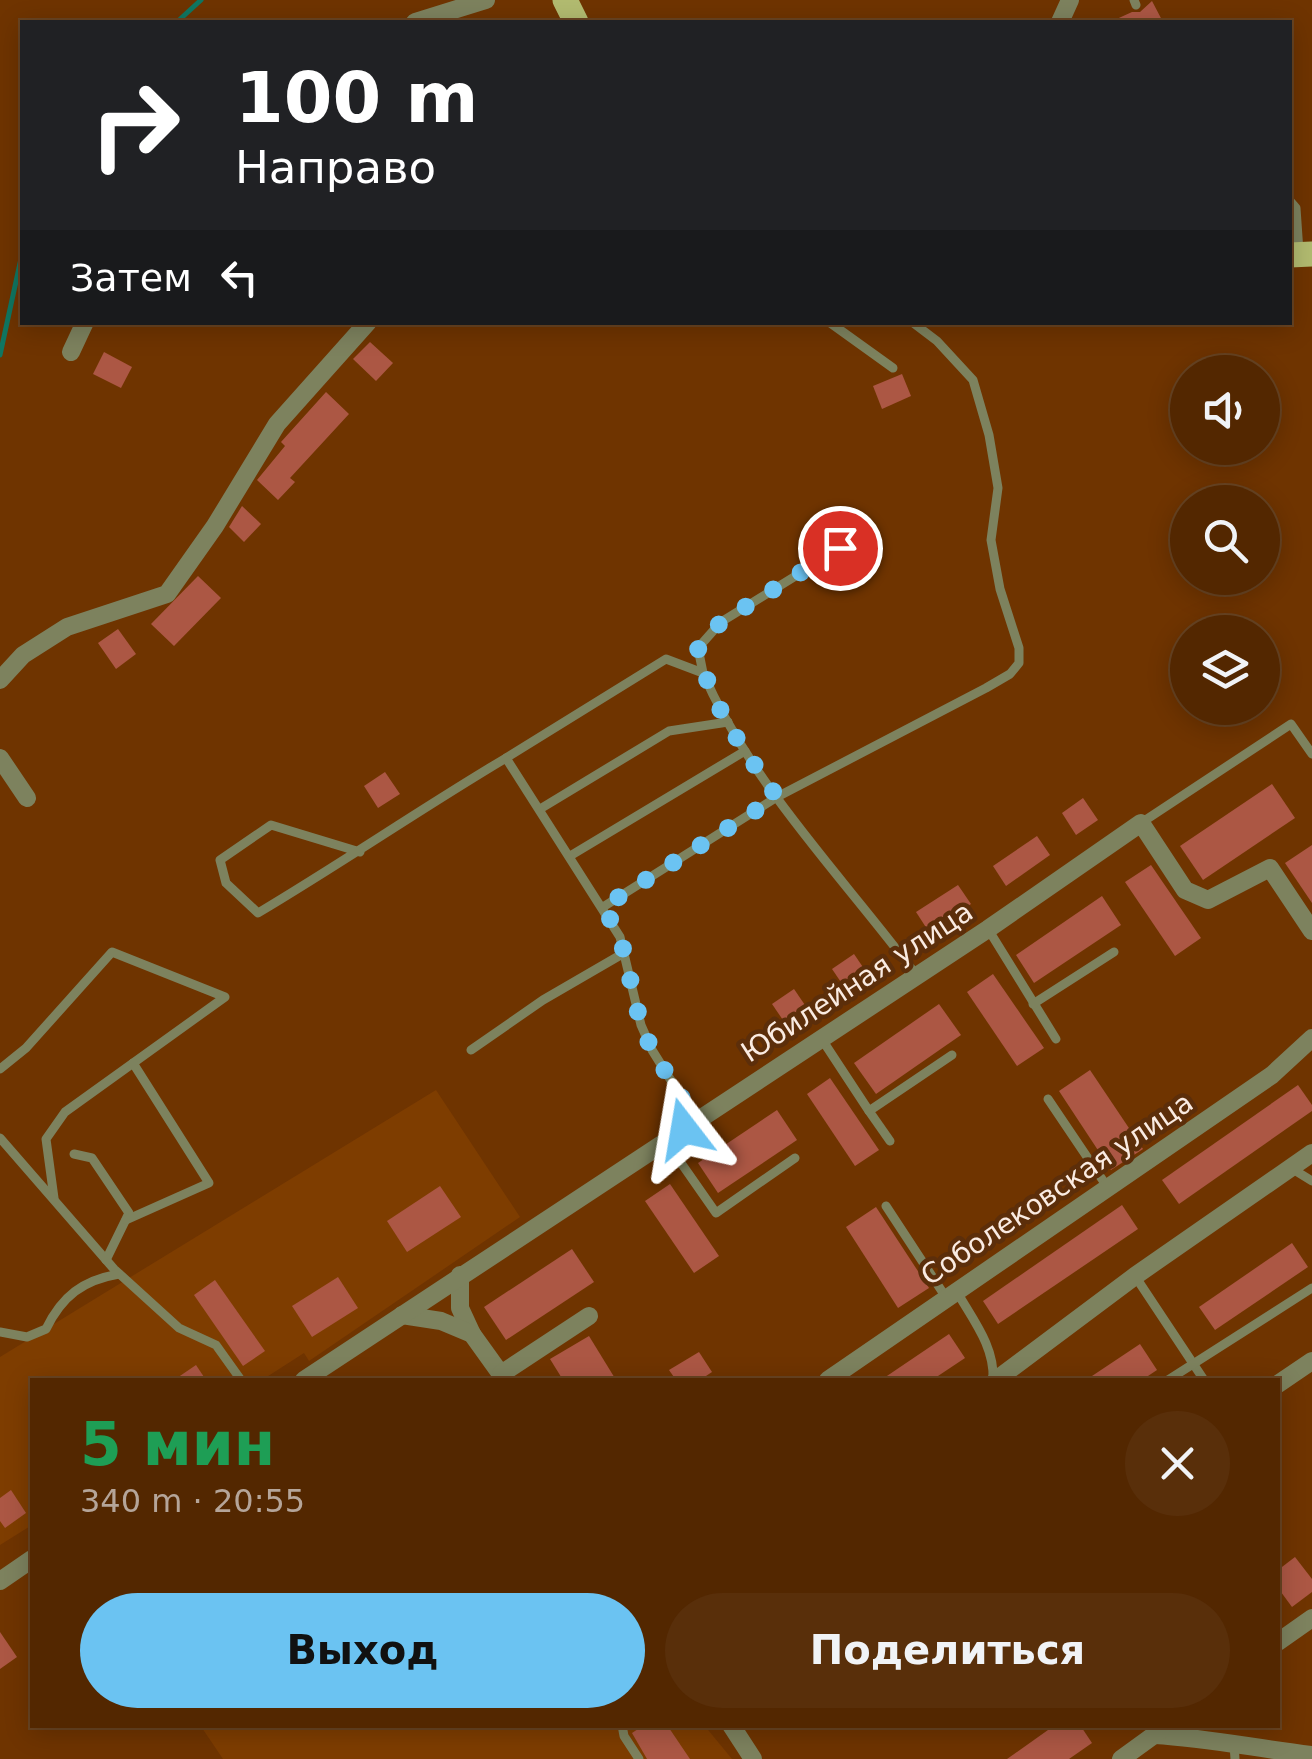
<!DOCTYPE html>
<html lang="ru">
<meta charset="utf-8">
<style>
:root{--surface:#532700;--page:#592f0a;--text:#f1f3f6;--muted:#b5a599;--line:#694422;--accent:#6bc3f2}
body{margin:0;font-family:"DejaVu Sans",sans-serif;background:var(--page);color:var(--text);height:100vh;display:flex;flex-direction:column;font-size:38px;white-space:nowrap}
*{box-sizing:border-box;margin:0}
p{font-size:32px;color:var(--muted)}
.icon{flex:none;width:55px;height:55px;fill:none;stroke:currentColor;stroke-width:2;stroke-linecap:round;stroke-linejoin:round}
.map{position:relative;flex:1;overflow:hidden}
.details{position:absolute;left:30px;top:1378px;width:1250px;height:350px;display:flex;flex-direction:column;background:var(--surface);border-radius:0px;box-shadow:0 5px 25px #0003,0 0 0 2px var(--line)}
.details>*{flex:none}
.guide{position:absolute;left:20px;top:20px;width:1272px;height:305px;border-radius:0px;box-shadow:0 5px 25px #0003,0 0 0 2px var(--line);background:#202124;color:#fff;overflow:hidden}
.tools{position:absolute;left:1170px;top:355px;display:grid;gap:20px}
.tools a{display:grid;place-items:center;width:110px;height:110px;border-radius:50%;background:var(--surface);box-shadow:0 5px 25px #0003,0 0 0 2px var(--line);font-size:50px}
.pin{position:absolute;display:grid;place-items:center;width:85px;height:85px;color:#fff;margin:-42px;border:5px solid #fff;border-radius:50%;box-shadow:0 2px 10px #0007}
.me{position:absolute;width:110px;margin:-55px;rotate:346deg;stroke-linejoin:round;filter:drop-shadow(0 0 8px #0008)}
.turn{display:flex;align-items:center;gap:35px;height:210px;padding:0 50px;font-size:45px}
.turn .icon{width:130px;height:130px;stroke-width:2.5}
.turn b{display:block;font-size:70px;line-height:85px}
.then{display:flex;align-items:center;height:95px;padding:0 50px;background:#0003;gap:20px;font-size:38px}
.round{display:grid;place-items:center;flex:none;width:105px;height:105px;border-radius:52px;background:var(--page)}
.headline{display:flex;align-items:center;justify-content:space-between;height:170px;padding:0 50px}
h1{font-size:60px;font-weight:600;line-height:75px;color:#1e9e55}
.action{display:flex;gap:20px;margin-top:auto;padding:20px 50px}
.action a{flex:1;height:115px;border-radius:60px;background:var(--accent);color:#111;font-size:40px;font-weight:600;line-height:115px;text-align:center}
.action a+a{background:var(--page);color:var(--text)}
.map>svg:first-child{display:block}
.built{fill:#7e3d00}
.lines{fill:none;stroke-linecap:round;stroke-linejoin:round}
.stream{stroke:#107661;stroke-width:5}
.building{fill:#ac5744}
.service{stroke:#7d825e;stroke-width:9}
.minor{stroke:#7d825e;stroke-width:18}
.primary{stroke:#b2bb70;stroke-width:25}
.route{stroke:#6bc3f2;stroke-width:18;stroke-dasharray:0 32.4}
.labels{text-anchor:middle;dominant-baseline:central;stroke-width:9;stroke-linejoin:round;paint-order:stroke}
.street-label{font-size:28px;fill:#faebe2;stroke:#5c2e0a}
</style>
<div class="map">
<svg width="1312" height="1759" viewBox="0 0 1312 1759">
<rect width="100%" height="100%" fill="#6f3400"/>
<g class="built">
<path d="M436,1090L520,1217L309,1361L304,1353L262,1380H32V1525L0,1545V1357Z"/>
<path d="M200,1725H704L732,1759H223Z"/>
</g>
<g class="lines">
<g class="stream">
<path d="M177,22L201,0"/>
<path d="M0,355L22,254"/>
</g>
</g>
<g class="building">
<path d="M1152,1L1163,22H1110L1132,12H1140Z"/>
<path d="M370,342L393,363L376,381L353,359Z"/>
<path d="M104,352L132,367L121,388L93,374Z"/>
<path d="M902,374L911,396L882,409L873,386Z"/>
<path d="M326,392L349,414L290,478L295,482L278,500L257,480L285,446L281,442Z"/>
<path d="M242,506L261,524L244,542L229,527Z"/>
<path d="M198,576L221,598L174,646L151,624Z"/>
<path d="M118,629L136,654L116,669L98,643Z"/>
<path d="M385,772L400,794L378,808L364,786Z"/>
<path d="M1272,784L1295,818L1203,880L1180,846Z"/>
<path d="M1083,798L1098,820L1076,835L1062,813Z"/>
<path d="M1037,836L1050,855L1006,886L993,866Z"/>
<path d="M1312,845V903L1285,863Z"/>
<path d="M1151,865L1201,938L1175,956L1125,882Z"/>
<path d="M958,885L971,904L929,932L916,912Z"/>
<path d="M1102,896L1121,925L1034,983L1016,955Z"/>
<path d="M854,954L869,976L847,991L832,969Z"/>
<path d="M993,974L1044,1048L1017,1066L967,992Z"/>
<path d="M794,989L809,1011L787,1026L772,1004Z"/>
<path d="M939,1004L961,1035L876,1094L854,1063Z"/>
<path d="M1090,1070L1143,1149L1111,1170L1059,1091Z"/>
<path d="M830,1078L879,1150L855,1166L807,1094Z"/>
<path d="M1298,1085L1312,1105V1111L1179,1204L1162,1180Z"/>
<path d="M777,1110L797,1140L718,1193L698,1163Z"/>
<path d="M670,1184L719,1256L694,1273L645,1201Z"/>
<path d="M440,1186L461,1217L407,1252L387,1221Z"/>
<path d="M1122,1205L1138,1229L998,1324L983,1301Z"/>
<path d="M876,1207L929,1288L898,1308L846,1227Z"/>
<path d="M1292,1243L1308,1267L1215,1330L1199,1307Z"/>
<path d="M572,1249L594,1282L506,1340L484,1307Z"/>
<path d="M338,1277L358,1308L312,1337L292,1306Z"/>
<path d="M215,1280L265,1351L243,1366L194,1295Z"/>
<path d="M949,1334L965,1358L932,1380H881Z"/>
<path d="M589,1336L616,1380H563L550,1359Z"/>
<path d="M1140,1344L1157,1370L1142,1380H1086Z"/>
<path d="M699,1352L712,1372L700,1380H676L669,1370Z"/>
<path d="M196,1365L206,1380H174Z"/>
<path d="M11,1490L26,1513L5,1528L0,1521V1498Z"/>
<path d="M1295,1557L1312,1579V1592L1292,1607L1278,1588V1570Z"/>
<path d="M0,1632L17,1657L0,1669Z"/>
<path d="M644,1725H667L690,1759H647L632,1733Z"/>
<path d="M1055,1725H1080L1092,1743L1069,1759H1007Z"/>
</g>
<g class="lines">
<g class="service">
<path d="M1134,0L1136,5"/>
<path d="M1290,201L1296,208L1299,252"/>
<path d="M829,322L893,368"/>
<path d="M703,673L698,648L721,622L870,530"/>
<path d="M506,758L666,659L703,673C752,786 844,878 917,976"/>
<path d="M540,809L669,731L728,722"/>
<path d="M1141,823L1291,724L1312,754"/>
<path d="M360,852L271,825L220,860L226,883L258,913C342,863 422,808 506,758L620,937L641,1025L652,1050L685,1103L684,1129"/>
<path d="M570,856L745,751"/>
<path d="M603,907L777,797L986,688L1010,674L1019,663V648L1000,589L991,540L998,488L989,435L973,380L937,341L912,322"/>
<path d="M988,929L1056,1039"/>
<path d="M1033,1004L1114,952"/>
<path d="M821,1038L869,1111L952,1055"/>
<path d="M471,1050L543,1000L624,953"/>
<path d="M0,1069L26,1048L112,952L225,997L65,1112L46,1139L54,1198"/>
<path d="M1048,1099L1108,1188"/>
<path d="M869,1111L890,1141"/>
<path d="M0,1138L114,1269L179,1328L216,1345L241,1380"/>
<path d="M665,1140L716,1213L795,1158"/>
<path d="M74,1154L92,1158L129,1213L106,1260"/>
<path d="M1291,1168L1312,1181"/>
<path d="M886,1206L947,1299"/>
<path d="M126,1220L209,1183L133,1063"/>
<path d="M1135,1276L1204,1380"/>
<path d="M957,1292C973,1320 995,1347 993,1380"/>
<path d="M0,1332L27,1337L46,1329C62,1296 83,1280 119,1274"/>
<path d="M1168,1380L1312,1288"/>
<path d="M622,1725L624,1736L639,1759"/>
<path d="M1234,1744L1235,1759"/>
</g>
<g class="minor">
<path d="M415,22L486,0"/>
<path d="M1060,22L1070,0"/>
<path d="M71,352L85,322"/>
<path d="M0,680L23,655L67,627L167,594L215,526L277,424L368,322"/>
<path d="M0,758L27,798"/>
<path d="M460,1275V1308L472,1334"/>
<path d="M402,1315L441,1321L472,1334L505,1380"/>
<path d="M501,1374L589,1316"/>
<path d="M304,1380L988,929L1141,823L1185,890L1208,900L1270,868L1312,931"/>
<path d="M828,1380L1272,1075L1312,1038"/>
<path d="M996,1380L1135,1276L1312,1153"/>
<path d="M1278,1384L1312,1361"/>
<path d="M0,1581L32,1559"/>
<path d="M1278,1642L1312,1618"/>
<path d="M731,1725L753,1759"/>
<path d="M1155,1735C1208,1738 1259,1749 1312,1755"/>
<path d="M1121,1759L1161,1730"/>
</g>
<g class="primary">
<path d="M565,0L576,22"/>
<path d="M1290,255L1312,254"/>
</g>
</g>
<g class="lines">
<path class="route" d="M684,1129L685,1103L652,1050L641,1025L620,936L603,907L777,797C745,751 709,704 698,648L721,622L840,548"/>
</g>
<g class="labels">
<g class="street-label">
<text transform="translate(857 982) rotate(-33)">Юбилейная улица</text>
<text transform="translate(1057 1189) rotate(-34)">Соболековская улица</text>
</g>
</g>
</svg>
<div class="tools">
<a><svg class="icon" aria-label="sound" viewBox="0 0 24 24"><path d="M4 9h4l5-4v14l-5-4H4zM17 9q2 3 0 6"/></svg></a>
<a><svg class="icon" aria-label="search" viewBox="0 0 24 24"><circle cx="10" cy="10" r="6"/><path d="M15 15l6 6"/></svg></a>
<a><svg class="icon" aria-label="layers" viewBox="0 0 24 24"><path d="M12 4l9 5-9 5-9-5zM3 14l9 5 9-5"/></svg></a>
</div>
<div class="pin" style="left:840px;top:548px;background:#d93025"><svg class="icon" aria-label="arrive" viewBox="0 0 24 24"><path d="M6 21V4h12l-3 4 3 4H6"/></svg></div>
<svg class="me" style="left:684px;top:1129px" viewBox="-20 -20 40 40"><path d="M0-17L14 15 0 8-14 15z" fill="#6bc3f2" stroke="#fff" stroke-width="4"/></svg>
<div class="guide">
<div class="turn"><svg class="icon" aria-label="right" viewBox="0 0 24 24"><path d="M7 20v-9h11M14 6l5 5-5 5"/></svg><div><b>100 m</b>Направо</div></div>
<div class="then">Затем<svg class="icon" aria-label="left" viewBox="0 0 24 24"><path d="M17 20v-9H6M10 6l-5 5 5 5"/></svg></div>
</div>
<section class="details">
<div class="headline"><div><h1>5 мин</h1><p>340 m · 20:55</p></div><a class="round"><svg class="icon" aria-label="close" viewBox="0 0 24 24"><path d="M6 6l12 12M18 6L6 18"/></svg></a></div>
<div class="action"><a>Выход</a><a>Поделиться</a></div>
</section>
</div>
